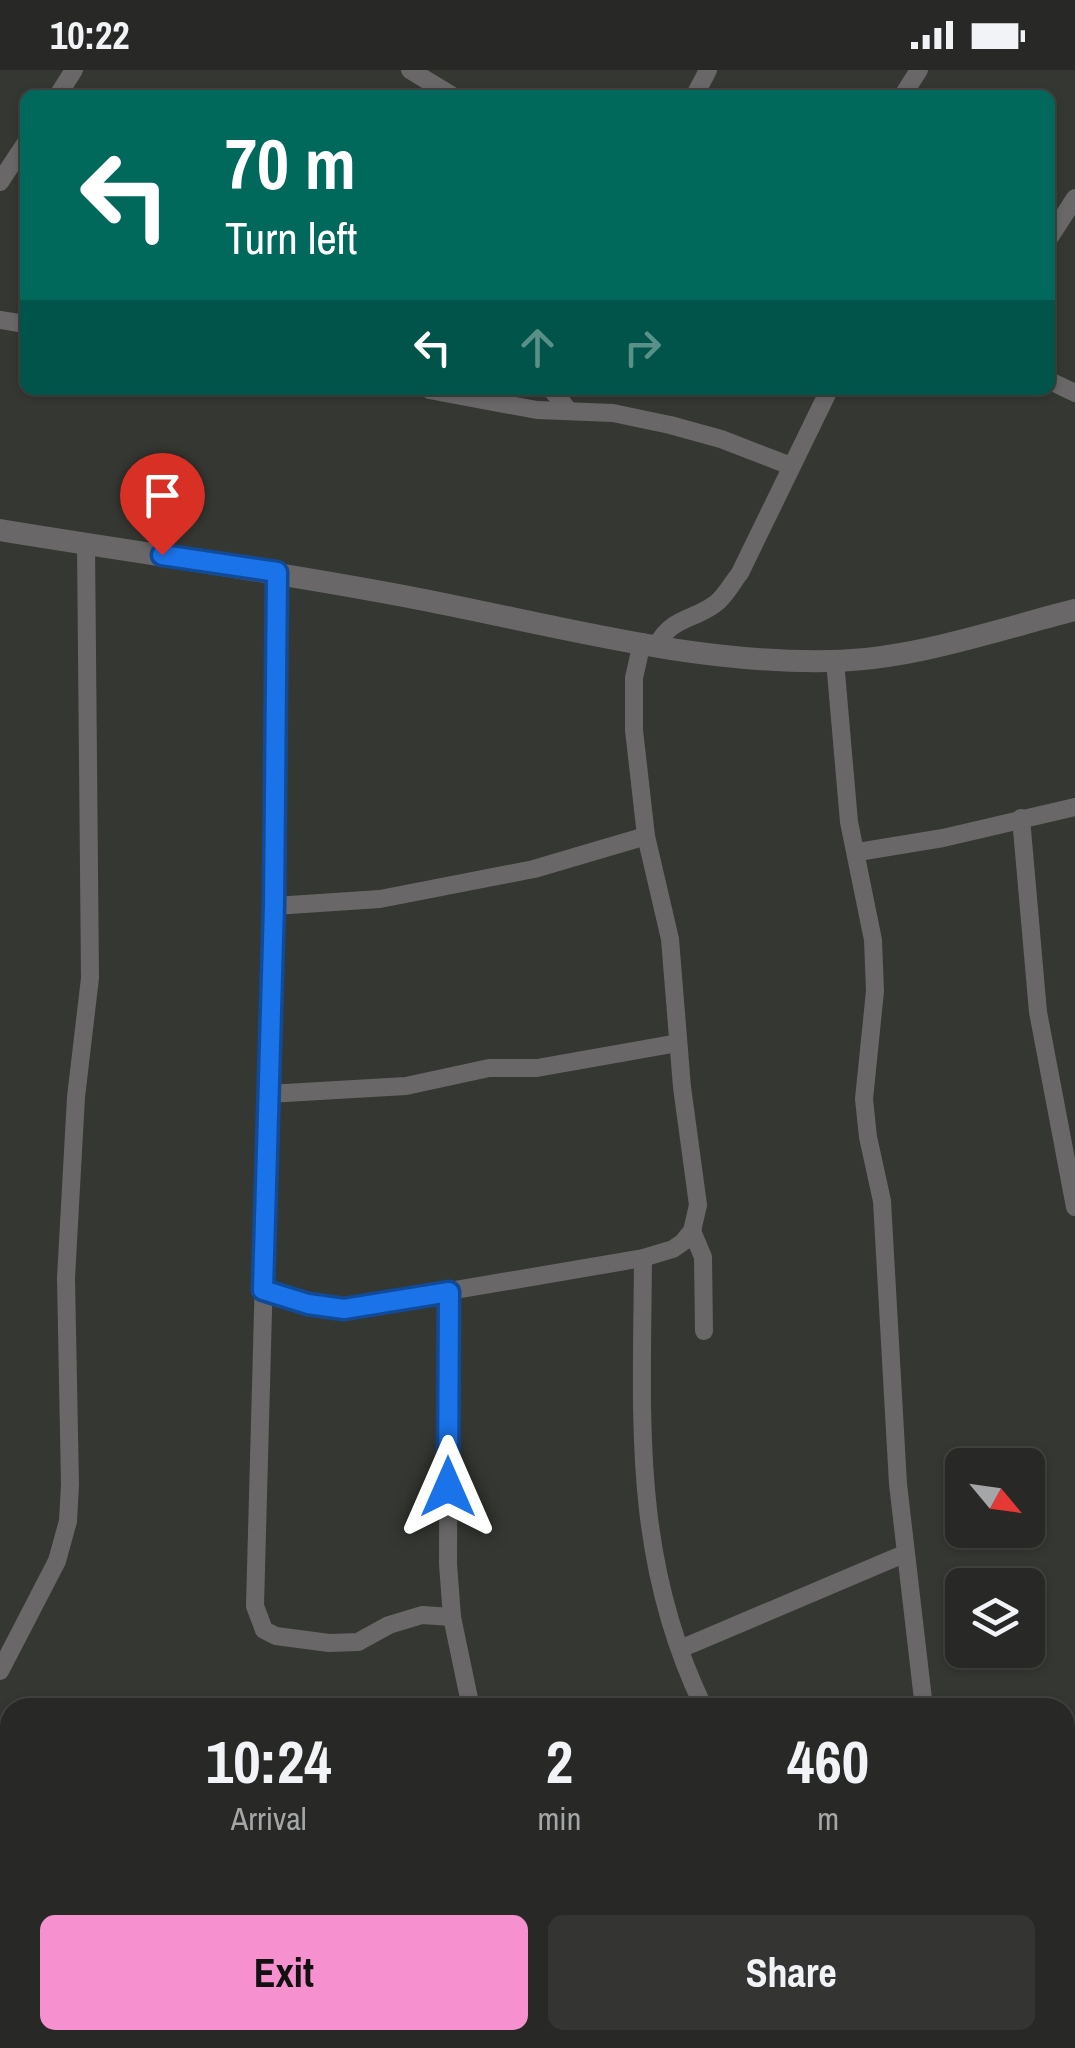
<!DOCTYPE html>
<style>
:root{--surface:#282926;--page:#343532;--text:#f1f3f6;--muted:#a5a6a7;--line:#444543;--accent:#f690cf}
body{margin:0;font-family:"Archivo Narrow",sans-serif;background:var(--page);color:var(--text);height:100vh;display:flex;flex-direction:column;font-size:38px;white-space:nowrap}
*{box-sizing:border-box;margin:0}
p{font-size:32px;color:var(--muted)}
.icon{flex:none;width:55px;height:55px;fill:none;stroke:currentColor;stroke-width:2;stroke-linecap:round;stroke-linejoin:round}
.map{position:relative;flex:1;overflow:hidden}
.drawer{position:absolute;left:0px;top:1628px;width:1075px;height:352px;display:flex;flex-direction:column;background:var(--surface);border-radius:30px 30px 0 0;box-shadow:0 2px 8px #0004,0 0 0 2px var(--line)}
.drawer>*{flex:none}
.top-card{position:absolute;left:20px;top:20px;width:1035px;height:305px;border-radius:15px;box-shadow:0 2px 8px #0004,0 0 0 2px var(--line);background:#00695c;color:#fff;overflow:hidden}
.needle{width:65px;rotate:119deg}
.controls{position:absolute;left:945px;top:1378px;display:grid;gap:20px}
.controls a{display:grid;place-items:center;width:100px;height:100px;border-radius:15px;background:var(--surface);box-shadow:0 2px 8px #0004,0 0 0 2px var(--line);font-size:50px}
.pin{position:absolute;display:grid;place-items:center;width:85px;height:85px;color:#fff;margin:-102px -42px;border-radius:50% 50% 50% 0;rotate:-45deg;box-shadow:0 0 10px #0007}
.pin .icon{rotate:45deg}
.me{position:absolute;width:110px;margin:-55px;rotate:0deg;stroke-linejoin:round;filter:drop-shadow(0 0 8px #0008)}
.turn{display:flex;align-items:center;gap:35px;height:210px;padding:0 40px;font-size:45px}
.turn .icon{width:130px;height:130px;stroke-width:2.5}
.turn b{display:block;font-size:70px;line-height:85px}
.lanes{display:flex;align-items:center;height:95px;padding:0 40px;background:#0003;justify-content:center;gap:50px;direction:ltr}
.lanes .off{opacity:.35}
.eta{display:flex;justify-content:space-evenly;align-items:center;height:170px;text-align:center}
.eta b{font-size:60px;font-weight:700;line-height:70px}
.action{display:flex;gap:20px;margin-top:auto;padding:20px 40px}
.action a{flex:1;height:115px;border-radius:15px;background:var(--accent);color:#111;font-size:40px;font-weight:700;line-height:115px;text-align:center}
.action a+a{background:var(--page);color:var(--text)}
.status{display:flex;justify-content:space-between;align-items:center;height:70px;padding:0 50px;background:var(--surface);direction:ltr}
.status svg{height:28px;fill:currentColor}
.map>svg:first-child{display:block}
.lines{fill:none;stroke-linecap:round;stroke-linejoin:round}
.minor{stroke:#696768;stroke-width:18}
.tertiary{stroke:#696768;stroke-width:22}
.route-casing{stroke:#114b97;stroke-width:25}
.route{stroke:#1a73e8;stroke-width:18}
</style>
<div class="status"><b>10:22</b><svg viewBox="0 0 49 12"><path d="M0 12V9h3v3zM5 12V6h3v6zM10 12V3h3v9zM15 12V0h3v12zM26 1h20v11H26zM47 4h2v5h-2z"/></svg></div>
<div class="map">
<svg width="1075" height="1978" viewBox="0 0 1075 1978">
<rect width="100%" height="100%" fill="#353732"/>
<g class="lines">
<g class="minor">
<path d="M410,0L451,25"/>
<path d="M58,25L74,0"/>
<path d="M695,25L708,0"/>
<path d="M903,25L919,0"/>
<path d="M0,112L25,74"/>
<path d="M1050,167L1075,128"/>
<path d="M0,250L25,254"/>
<path d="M1050,311L1075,323"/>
<path d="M429,320L537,340L613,343L670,355L721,369L791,396"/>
<path d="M552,320L569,341"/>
<path d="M277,502L274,836L255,1536L264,1560L276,1566L329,1573L358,1572L389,1555L422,1545L452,1547"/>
<path d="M657,575C672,547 692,551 715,534C725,527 732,513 740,503L829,320"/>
<path d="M835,591L849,752L873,870L875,921L864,1029L868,1067L882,1131L898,1414L924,1638"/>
<path d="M1021,748L1038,942L1075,1137"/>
<path d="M858,782L943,768L1075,737"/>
<path d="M274,836L380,829L534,799L646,766"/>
<path d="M268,1024L406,1016L489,998H537L678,973"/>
<path d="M692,1161L703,1187L704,1261"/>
<path d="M643,1188C642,1348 631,1488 704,1638"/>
<path d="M263,1220L308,1234L344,1239L643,1188L673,1179L683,1172L692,1161L698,1135L682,1017L670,869L646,766L634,660V608L642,572"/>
<path d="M449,1223L448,1494L452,1547L471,1638"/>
<path d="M680,1579L904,1484"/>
<path d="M0,1601L57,1491L68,1451L70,1415L66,1208L76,1027L90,908L86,474"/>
<path d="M1065,1692L1075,1691"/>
<path d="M0,1801L10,1807"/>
<path d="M1065,1897L1075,1894"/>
<path d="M747,1970L749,1978"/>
<path d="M138,1978L144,1970"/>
<path d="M401,1978L408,1970"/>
<path d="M946,1978V1970"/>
</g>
<path class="tertiary" d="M0,460C140,483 280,502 419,529C554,555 692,594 830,591C912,590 996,560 1075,540"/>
</g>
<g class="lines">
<g class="route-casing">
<path id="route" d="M162,485L277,502L274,836L263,1220L308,1234L344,1239L449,1222L448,1417"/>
</g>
<use href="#route" class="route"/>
</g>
</svg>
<div class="controls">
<a><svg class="needle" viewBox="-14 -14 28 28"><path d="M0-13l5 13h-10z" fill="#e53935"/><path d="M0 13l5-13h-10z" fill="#a5a6a7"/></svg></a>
<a><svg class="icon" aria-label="layers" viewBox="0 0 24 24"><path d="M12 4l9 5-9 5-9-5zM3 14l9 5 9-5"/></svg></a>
</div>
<div class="pin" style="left:162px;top:485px;background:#d93025"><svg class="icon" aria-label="arrive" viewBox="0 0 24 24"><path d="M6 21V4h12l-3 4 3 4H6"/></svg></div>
<svg class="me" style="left:448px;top:1417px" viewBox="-20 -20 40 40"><path d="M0-17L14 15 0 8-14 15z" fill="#1a73e8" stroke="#fff" stroke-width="4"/></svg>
<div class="top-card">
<div class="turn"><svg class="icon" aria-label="left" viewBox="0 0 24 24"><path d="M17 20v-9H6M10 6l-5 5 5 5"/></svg><div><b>70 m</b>Turn left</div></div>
<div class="lanes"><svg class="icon" aria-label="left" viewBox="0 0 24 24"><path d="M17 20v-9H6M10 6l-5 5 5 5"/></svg><svg class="icon off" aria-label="ahead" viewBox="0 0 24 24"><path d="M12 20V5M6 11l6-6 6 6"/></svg><svg class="icon off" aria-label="right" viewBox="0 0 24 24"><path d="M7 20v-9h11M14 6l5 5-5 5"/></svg></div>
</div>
<section class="drawer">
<div class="eta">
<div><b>10:24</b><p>Arrival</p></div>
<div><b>2</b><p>min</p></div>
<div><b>460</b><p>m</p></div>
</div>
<div class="action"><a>Exit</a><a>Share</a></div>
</section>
</div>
